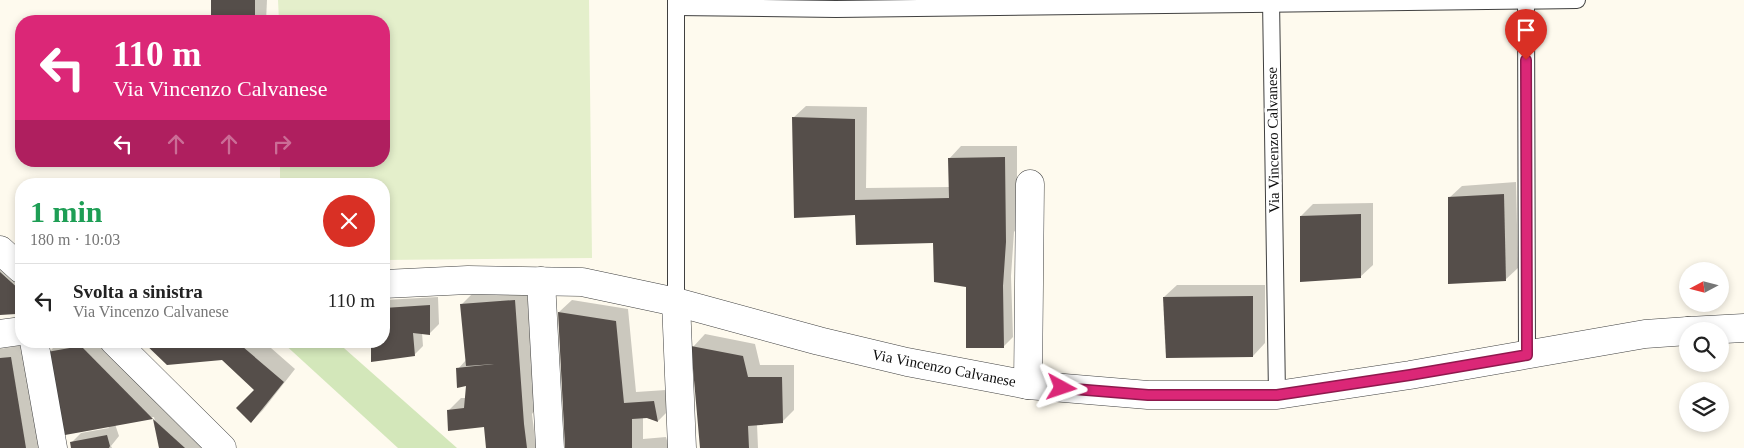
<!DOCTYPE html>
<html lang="it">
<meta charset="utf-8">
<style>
:root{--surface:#fff;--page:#f6f6f6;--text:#222;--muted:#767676;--line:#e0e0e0}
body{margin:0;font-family:"Times New Roman",serif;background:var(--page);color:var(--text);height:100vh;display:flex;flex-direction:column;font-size:19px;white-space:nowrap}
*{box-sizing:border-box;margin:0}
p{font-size:16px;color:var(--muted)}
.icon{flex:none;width:28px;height:28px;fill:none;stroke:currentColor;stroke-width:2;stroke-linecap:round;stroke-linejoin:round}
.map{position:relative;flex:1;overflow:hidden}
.details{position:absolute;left:15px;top:178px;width:375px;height:170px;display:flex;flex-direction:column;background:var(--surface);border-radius:20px;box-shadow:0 2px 8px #0003}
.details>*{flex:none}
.top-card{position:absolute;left:15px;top:15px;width:375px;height:152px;border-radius:20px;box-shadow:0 2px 8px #0003;background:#db2777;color:#fff;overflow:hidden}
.needle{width:32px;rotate:263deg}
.controls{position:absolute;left:1679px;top:262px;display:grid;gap:10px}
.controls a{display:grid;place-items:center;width:50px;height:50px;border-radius:50%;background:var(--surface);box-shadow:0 2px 8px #0003;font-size:25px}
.pin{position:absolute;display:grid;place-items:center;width:42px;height:42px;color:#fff;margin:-51px -21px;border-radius:50% 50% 50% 0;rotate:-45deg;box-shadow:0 0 5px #0007}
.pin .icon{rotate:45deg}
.me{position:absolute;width:55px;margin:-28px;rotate:95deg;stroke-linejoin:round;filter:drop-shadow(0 0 4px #0008)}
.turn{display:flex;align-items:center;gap:18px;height:105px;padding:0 15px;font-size:22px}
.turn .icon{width:65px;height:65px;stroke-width:2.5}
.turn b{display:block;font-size:35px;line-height:42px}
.lanes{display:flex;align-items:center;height:48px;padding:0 15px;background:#0003;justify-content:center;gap:25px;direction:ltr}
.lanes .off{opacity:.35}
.round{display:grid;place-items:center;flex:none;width:52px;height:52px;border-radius:26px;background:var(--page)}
.head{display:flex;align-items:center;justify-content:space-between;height:85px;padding:0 15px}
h1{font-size:30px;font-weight:700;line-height:38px;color:#1e9e55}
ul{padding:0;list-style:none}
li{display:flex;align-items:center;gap:15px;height:75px;padding:0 15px;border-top:1px solid var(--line)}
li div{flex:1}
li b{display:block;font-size:19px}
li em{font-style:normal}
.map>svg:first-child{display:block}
.green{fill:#d3e7ba}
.pitch{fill:#e4efcb}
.shadow{fill:#0003}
.building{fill:#554e4a}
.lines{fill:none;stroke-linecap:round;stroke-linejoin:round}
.service-casing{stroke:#404040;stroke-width:18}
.minor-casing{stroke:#404040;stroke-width:29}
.service{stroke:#fff;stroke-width:16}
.minor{stroke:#fff;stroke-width:28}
.route-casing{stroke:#8e194d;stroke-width:12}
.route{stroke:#db2777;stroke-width:9}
.labels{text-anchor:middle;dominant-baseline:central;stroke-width:5;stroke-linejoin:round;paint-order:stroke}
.street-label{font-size:15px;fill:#0d0d0d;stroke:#fff}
</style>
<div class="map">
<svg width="1744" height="448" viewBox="0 0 1744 448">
<rect width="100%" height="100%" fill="#fefaee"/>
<path class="green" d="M281,341H336L457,448H398Z"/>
<path class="pitch" d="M278,0H589L592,258L384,260V184H280V161H384V21H279Z"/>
<g class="shadow">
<path d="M212,0H267L266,21H212Z"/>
<path d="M806,106L867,107L866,188L950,187L949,159L961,146H1017V228L1014,232L1011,276L1013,337L1004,346L968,286L935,242L856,214L793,118Z"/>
<path d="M1516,182L1518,268L1505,280L1449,198L1462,186Z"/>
<path d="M1373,203V265L1360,277L1301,216L1313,204Z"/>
<path d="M0,252L21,268V307L15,313L0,314Z"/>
<path d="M1177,285H1265V343L1253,356L1164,297Z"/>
<path d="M527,288L535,410L532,414L536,448H487L485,426L448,411L461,398H467L468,385L458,369L466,360L461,305L474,292Z"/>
<path d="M438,297L439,324L430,333H422L423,346L414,355L384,341V300Z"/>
<path d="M572,300L628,309L636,392L666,390L670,409L658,421L643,417V439L666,437L669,448H566L559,312Z"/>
<path d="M705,334L755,344L760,365H794V410L782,422L757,424L758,448H701L693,347Z"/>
<path d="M60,341H100L165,407L211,448H161L154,417L115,424L119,436L111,446L112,448H72V442L81,433L109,428L48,353Z"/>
<path d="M144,341H263L295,369L263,410L251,422L256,390L222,359Z"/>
<path d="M23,345L39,448H0V349Z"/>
</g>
<g class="building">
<rect x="211" y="0" width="44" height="21"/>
<path d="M792,117L855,119V200L949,198L948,158L1005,157L1006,242L1003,286L1004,348H966V287L934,282L933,243L856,245L855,215L794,218Z"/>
<path d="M1504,194L1506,281L1448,284V197Z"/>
<path d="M1361,214V278L1300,282V216Z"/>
<path d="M0,272L21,291V309L16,314L0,315Z"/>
<path d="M1253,296V357L1166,358L1163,297Z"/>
<path d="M515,300L524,424L527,448H486L484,427L448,431L447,410L464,408L466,386L457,388L456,368L494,364L466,366L460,304Z"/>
<path d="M430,305V335L413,333L415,356L371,362V341H384V308Z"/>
<path d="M558,312L616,321L624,403L654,401L658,422L647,418L632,419V448H565Z"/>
<path d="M142,341H236L284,382L251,423L236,408L254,390L222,360L167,365Z"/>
<path d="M81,346L153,419L65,435L47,352Z"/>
<path d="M691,346L743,356L748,377H782L783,423L748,426L749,448H700Z"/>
<path d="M11,357L26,448H0V358Z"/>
<path d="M153,419L185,448H159Z"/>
<path d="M107,435L110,446L109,448H71L70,442Z"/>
</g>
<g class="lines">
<g class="service-casing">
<g id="service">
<path d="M676,0V302"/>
<path d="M1271,0L1277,395"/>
<path d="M1526,0L1527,355"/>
<path d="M676,7L836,9L1577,0"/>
</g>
</g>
<g class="minor-casing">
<g id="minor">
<path d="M0,250L21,269"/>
<path d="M541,281L550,448"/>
<path d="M384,284L468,280L582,282L676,302L819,341L907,362L1028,385L1148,395H1277L1410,375L1645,334L1688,331"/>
<path d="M676,302L682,448"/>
<path d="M1688,331L1744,328"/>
<path d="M0,334L21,331"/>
<path d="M34,341L53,448"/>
<path d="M114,341L222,448"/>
<path d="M1028,385L1030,184"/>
</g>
</g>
<use href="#service" class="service"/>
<use href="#minor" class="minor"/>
</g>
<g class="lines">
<g class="route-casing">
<path id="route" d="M1062,388L1148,395H1277L1410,375L1527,355L1526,60"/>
</g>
<use href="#route" class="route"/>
</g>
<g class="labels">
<g class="street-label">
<text transform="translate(1273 140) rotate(-91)">Via Vincenzo Calvanese</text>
<text transform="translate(944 368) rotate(11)">Via Vincenzo Calvanese</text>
</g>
</g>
</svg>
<div class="controls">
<a><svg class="needle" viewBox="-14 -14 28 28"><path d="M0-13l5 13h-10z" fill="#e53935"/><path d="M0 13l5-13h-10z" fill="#767676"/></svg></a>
<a><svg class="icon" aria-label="search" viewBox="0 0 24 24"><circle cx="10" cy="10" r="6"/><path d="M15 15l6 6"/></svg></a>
<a><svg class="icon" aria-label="layers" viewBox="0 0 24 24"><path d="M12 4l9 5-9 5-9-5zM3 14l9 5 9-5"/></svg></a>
</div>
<div class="pin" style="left:1526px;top:60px;background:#d93025"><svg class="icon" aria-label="arrive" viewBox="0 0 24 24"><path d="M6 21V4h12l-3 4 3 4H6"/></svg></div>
<svg class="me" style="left:1062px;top:388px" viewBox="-20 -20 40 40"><path d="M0-17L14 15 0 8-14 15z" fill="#db2777" stroke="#fff" stroke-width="4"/></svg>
<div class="top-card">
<div class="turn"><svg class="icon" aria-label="left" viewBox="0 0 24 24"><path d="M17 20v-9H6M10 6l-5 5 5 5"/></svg><div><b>110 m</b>Via Vincenzo Calvanese</div></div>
<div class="lanes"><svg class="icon" aria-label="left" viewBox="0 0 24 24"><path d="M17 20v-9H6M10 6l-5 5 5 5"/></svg><svg class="icon off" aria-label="ahead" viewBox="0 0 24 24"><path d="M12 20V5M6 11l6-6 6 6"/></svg><svg class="icon off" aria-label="ahead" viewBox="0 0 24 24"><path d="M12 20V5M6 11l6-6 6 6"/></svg><svg class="icon off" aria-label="right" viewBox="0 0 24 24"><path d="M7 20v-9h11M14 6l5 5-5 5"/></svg></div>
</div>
<section class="details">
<div class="head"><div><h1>1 min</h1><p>180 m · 10:03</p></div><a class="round" style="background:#d93025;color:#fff"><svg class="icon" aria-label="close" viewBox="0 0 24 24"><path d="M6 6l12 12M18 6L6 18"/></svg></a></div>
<ul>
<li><svg class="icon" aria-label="left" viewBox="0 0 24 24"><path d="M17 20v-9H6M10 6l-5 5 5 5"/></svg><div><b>Svolta a sinistra</b><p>Via Vincenzo Calvanese</p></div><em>110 m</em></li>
</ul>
</section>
</div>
